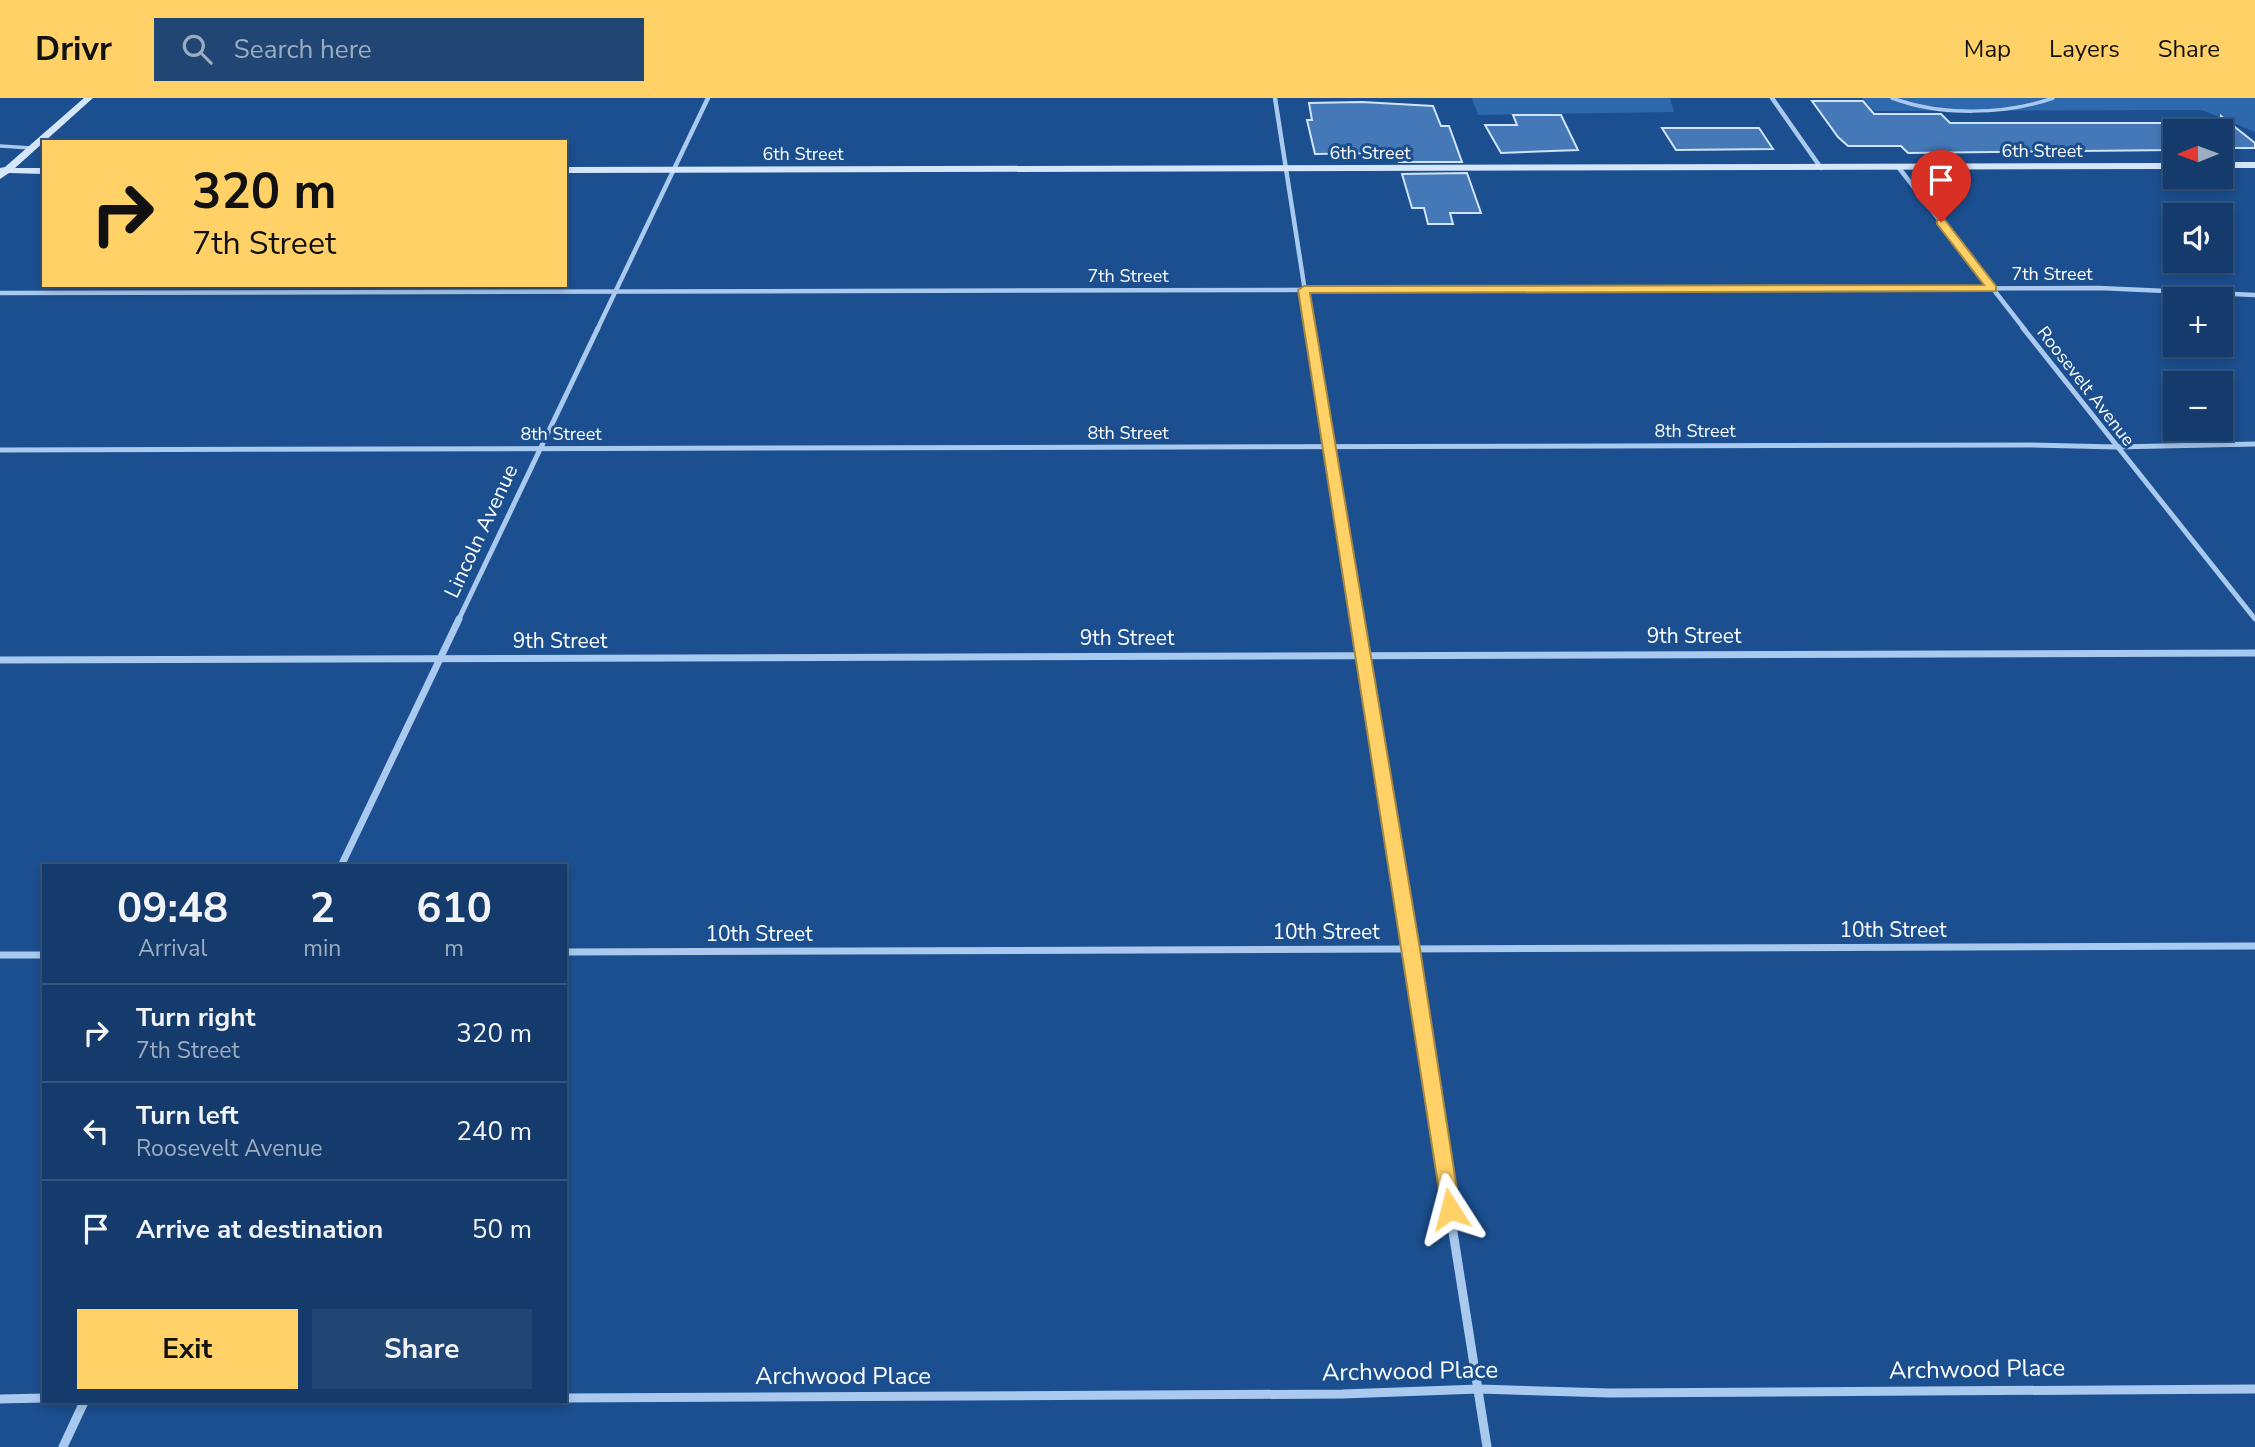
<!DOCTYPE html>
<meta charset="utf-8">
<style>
:root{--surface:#143b6b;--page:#214673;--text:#f1f3f6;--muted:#9dadc1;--line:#33557e;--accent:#ffd166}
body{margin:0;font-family:"Nunito Sans",sans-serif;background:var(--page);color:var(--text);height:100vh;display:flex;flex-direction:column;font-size:26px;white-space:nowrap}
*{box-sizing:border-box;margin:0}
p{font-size:23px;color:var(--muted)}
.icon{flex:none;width:38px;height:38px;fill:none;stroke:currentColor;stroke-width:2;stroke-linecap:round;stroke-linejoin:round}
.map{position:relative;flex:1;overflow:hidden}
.panel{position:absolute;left:42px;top:766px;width:525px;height:539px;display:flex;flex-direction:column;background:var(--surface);border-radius:0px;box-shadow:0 4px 10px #0003,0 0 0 2px var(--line)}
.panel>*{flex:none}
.banner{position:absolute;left:42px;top:42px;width:525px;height:147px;border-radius:0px;box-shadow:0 4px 10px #0003,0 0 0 2px var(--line);background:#ffd166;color:#111;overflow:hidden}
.needle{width:46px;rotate:269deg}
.buttons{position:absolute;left:2163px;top:21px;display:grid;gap:14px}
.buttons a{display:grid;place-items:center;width:70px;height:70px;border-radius:0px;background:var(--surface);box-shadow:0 4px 10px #0003,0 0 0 2px var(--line);font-size:35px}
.pin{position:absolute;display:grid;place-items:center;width:60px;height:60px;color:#fff;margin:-72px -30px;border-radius:50% 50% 50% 0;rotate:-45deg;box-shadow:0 0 7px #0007}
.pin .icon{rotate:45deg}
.me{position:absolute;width:77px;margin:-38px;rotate:351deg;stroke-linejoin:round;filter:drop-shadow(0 0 5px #0008)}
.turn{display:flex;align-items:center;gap:24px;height:147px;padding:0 35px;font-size:32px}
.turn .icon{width:91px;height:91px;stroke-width:2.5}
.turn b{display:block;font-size:49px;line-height:60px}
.eta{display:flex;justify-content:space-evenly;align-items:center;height:119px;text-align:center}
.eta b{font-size:42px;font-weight:700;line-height:49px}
.primary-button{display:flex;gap:14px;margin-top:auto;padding:14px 35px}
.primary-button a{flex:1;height:80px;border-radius:0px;background:var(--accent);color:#111;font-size:28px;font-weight:700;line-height:80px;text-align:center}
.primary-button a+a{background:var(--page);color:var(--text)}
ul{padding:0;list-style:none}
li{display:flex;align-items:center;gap:21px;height:98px;padding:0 35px;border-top:2px solid var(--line)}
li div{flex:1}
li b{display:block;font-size:26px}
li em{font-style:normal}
header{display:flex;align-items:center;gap:42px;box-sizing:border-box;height:98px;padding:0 35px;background:var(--accent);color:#111}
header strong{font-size:33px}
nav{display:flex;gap:38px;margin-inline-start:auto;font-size:24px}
.search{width:490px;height:63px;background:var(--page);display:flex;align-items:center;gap:18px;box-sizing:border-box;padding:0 24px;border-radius:0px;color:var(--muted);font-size:26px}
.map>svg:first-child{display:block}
.green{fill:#2e69ad}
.building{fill:#4478b7;stroke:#cfe3fa;stroke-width:2}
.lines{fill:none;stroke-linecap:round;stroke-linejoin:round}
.lane{stroke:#a9c9ee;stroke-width:3.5}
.street-far3{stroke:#a9c9ee;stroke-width:4.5}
.street-far2{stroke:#a9c9ee;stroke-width:5}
.street-far1{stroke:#a9c9ee;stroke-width:7}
.street{stroke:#a9c9ee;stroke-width:9}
.secondary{fill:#d6e6fa;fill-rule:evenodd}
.route{fill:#ffd166;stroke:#a68842;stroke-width:2}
.labels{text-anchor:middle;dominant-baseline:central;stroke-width:6;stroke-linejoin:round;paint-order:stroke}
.far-street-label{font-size:18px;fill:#fff;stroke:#1b4f8f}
.street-label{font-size:21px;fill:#fff;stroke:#1b4f8f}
.near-street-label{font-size:24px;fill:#fff;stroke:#1b4f8f}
</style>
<header>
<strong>Drivr</strong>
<div class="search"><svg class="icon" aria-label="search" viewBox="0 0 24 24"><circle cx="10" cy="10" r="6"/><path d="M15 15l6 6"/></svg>Search here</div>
<nav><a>Map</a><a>Layers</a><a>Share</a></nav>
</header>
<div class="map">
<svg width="2255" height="1349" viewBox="0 0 2255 1349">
<rect width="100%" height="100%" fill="#1b4f8f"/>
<g class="green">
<path d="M1472,0H1670L1674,14L1478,17Z"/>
<path d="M1862,0H2255V34L2202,12L1874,13Z"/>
</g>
<g class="building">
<path d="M1812,3H1863L1874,16H1941L1950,25H2175V52L1908,55L1901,48H1848L1838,39Z"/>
<path d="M1362,4L1433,8L1441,28H1449L1462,64H1399L1396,55L1315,56L1307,22H1312L1309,5Z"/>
<path d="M1513,17H1561L1578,52L1501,55L1485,27H1517Z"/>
<path d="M2221,18L2255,45V50H2221Z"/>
<path d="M1662,30H1759L1773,51L1676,52Z"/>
<path d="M1467,75L1481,115H1450L1453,126H1428L1424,110H1412L1402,76Z"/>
</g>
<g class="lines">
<g class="lane">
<path d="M1892,0C1940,18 2005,17 2053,0"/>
<path d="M0,48L32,50"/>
</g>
<g class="street-far3">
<path d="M1275,0L1311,232"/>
<path d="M1772,0L1821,70"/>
<path d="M1899,70L2025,232"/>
<path d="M0,195L2099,190L2255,197"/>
<path d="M597,232L708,0"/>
</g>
<g class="street-far2">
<path d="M1311,230L1357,523"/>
<path d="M2023,230L2255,521"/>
<path d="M0,352L2030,347L2116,349L2255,346"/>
<path d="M458,523L598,230"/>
</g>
<g class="street-far1">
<path d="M1357,521L1415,889"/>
<path d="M0,562L2255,555"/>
<path d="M341,768L459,521"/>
<path d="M565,854L2255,848"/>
<path d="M0,857H44"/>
</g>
<g class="street">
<path d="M1414,887L1487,1349"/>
<path d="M565,1300L1343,1296L1479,1291L1609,1295L2255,1291"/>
<path d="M0,1301L44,1300"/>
<path d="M63,1349L84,1304"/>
</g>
<g class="secondary">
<path d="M84,0H93L15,70H44V76L9,75L0,81V70L5,69Z"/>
<rect x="2221" y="64" width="34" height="6"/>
<path d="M2175,65V71L565,75V69Z"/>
</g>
</g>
<path class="route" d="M1937,122H1945L1996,188V193L1310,195L1420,851L1460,1111L1457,1118L1450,1121L1443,1118L1298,192L1304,188L1984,187L1937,126Z"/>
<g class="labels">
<g class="far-street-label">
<text x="2042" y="53">6th Street</text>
<text x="1370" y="55">6th Street</text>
<text x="803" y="56">6th Street</text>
<text x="2052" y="176">7th Street</text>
<text x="1128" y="178">7th Street</text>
<text transform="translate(2086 288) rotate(52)">Roosevelt Avenue</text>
<text x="1695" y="333">8th Street</text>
<text x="1128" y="335">8th Street</text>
<text x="561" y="336">8th Street</text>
</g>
<g class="street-label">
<text transform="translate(481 433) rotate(-65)">Lincoln Avenue</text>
<text x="1694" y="538">9th Street</text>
<text x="1127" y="540">9th Street</text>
<text x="560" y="543">9th Street</text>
<text x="1893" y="832">10th Street</text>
<text x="1326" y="834">10th Street</text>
<text x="759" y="836">10th Street</text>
</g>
<g class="near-street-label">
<text transform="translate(1977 1271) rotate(-1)">Archwood Place</text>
<text transform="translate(1410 1273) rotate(-1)">Archwood Place</text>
<text x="843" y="1278">Archwood Place</text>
</g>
</g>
</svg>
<div class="buttons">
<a><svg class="needle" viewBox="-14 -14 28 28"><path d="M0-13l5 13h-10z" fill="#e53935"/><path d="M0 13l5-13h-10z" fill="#9dadc1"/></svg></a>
<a><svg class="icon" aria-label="sound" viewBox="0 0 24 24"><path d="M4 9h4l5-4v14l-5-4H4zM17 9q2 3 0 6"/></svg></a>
<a>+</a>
<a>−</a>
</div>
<div class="pin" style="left:1941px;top:124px;background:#d93025"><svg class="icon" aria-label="arrive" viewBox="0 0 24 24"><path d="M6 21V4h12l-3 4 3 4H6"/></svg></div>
<svg class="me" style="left:1450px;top:1111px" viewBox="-20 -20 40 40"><path d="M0-17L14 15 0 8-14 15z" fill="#ffd166" stroke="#fff" stroke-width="4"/></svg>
<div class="banner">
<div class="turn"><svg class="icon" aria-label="right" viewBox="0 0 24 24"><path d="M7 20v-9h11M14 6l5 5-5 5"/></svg><div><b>320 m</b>7th Street</div></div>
</div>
<section class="panel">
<div class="eta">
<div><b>09:48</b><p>Arrival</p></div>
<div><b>2</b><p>min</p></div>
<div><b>610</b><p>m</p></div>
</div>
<ul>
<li><svg class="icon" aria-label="right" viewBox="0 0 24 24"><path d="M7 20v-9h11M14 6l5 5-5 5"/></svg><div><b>Turn right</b><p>7th Street</p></div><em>320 m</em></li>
<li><svg class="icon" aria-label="left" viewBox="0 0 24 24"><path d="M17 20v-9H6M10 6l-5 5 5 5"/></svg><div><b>Turn left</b><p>Roosevelt Avenue</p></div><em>240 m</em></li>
<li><svg class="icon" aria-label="arrive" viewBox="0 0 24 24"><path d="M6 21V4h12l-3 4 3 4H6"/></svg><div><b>Arrive at destination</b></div><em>50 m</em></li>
</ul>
<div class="primary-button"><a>Exit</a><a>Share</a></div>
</section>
</div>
